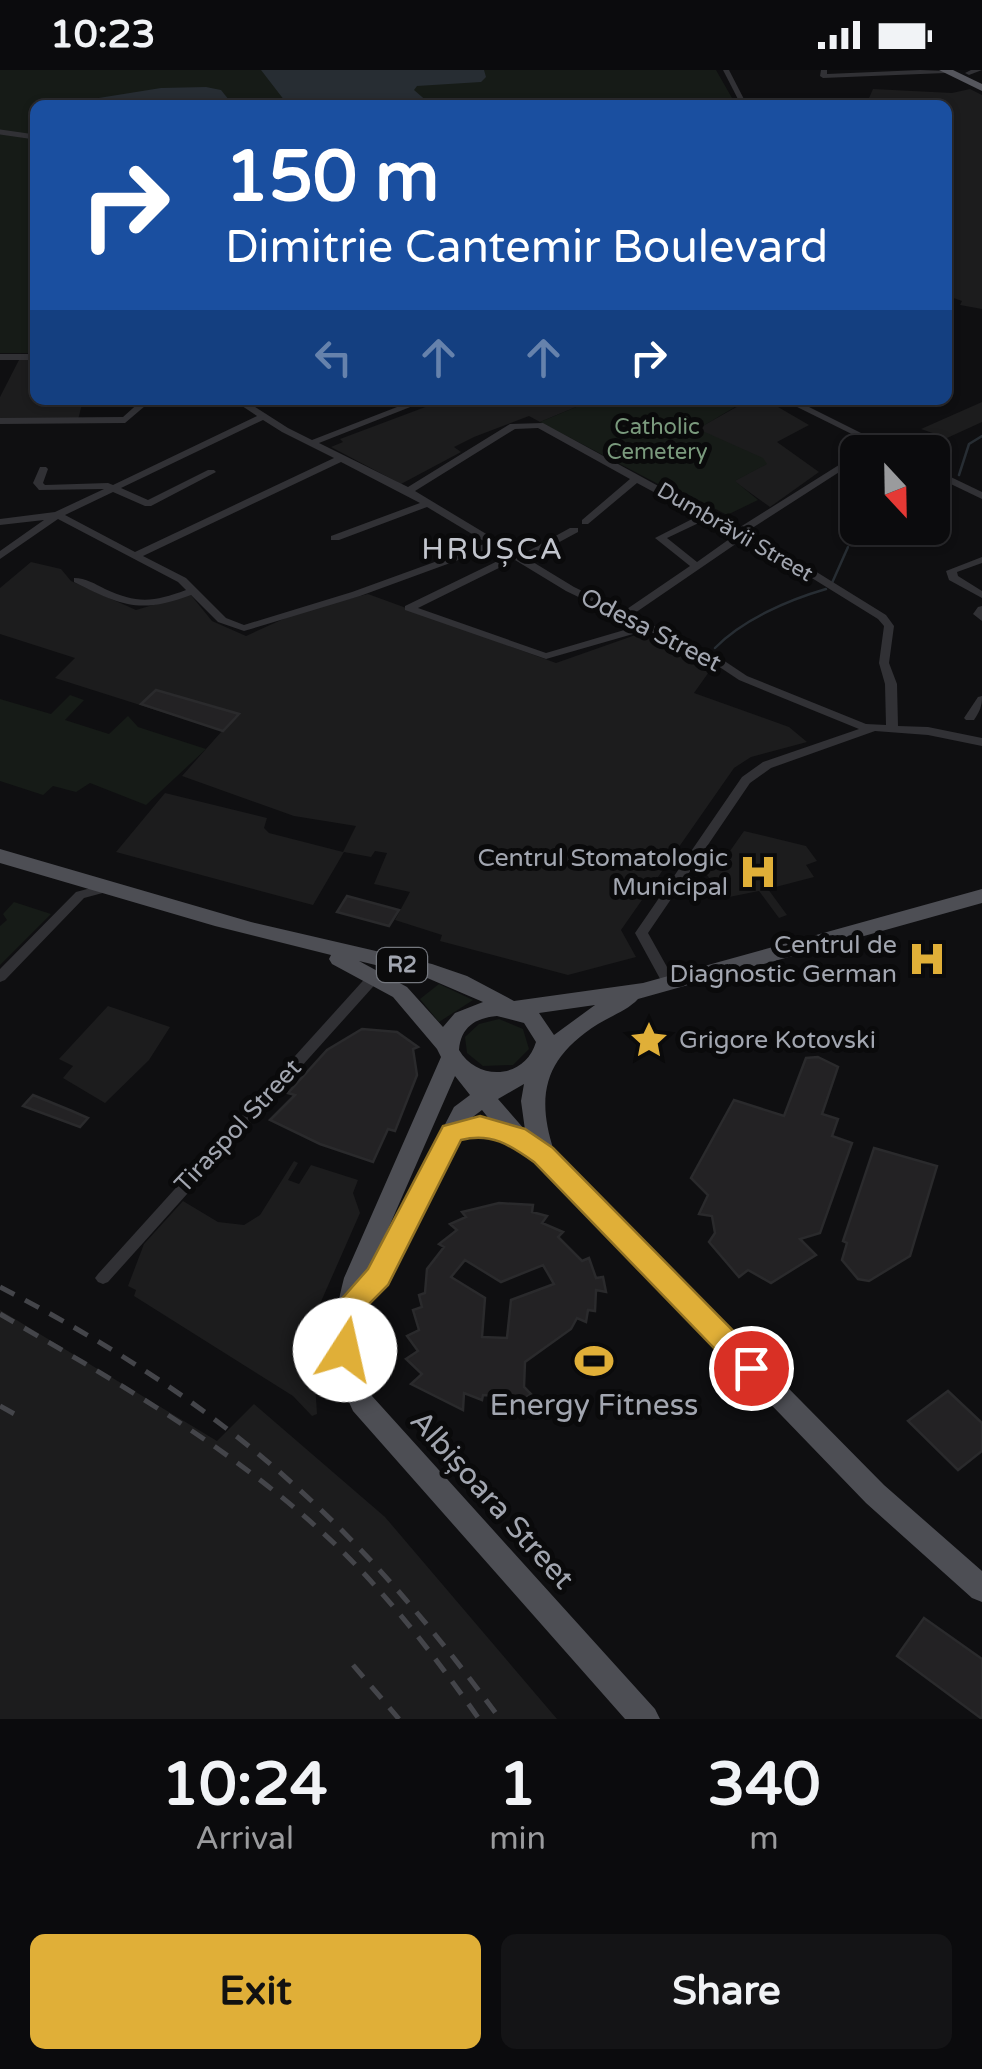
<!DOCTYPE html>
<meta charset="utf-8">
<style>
:root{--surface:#0b0b0d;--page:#141416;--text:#f1f3f6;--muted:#9a9b9d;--line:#2b2b2e;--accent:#e0af38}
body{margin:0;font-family:"Varela Round",sans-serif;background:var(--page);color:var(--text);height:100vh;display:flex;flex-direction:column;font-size:38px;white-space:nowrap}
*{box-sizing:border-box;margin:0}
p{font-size:32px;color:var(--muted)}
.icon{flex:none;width:55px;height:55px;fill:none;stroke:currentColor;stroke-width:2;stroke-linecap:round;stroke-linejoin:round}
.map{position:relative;height:1649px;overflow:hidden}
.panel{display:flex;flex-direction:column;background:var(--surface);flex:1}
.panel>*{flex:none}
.hud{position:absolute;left:30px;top:30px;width:922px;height:305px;border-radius:15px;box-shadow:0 2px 8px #0004,0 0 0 2px var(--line);background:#1a4fa0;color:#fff;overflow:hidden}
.needle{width:65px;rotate:158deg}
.buttons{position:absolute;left:840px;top:365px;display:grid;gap:20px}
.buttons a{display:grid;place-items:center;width:110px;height:110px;border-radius:15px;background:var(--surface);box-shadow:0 2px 8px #0004,0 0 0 2px var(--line);font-size:50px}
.pin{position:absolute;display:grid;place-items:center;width:85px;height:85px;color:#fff;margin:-42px;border:5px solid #fff;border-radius:50%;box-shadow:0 2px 10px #0007}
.me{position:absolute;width:110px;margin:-55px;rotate:10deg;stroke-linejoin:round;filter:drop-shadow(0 0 8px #0008)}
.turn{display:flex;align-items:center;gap:35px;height:210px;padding:0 30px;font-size:45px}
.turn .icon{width:130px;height:130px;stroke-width:2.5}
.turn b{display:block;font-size:70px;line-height:85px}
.lanes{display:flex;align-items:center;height:95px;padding:0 30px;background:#0003;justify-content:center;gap:50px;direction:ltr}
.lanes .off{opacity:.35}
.eta{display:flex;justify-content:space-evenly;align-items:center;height:170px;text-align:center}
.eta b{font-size:60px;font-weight:800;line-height:70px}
.primary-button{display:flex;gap:20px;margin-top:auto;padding:20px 30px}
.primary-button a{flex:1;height:115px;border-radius:15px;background:var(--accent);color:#111;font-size:40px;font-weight:800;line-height:115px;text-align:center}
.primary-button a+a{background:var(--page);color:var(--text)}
.status{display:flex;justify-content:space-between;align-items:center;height:70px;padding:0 50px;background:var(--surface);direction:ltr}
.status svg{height:28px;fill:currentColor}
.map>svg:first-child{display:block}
.built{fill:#1c1c1d}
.green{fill:#161b17}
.water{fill:#272d33}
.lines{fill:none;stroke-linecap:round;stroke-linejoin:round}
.stream{stroke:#272d33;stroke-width:2.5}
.building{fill:#232224;stroke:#2a2a2c;stroke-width:2.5;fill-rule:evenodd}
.pedestrian{stroke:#313135;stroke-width:5}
.minor{fill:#313135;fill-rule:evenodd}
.tertiary{fill:#313135;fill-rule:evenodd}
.primary{fill:#4d4e54;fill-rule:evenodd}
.trunk{fill:#55565d;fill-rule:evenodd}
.rail{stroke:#44454a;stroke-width:5;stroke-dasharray:16 12;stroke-linecap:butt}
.route{fill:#e0af38;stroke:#927224;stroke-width:2.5}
.labels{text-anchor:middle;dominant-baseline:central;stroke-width:10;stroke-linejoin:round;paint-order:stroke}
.far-park-label{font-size:22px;fill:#7a9a7d;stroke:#0a0a0b}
.far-street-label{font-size:22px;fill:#a2a6b0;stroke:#0a0a0b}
.shield{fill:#0a0a0b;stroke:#74777e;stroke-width:2.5}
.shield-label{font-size:22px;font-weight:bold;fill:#a2a6b0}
.street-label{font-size:25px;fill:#a2a6b0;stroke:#0a0a0b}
.poi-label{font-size:25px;fill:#a2a6b0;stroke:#0a0a0b;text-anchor:end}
.quarter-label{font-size:30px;letter-spacing:2.5px;fill:#c2c5cd;stroke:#0a0a0b}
.near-poi-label{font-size:30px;fill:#a2a6b0;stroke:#0a0a0b}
.near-street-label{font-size:30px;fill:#a2a6b0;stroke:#0a0a0b}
</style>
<div class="status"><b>10:23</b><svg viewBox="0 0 49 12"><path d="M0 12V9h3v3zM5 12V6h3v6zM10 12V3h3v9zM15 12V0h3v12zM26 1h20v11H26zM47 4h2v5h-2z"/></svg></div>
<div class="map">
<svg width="982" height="1649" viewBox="0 0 982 1649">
<rect width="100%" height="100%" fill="#0f0f11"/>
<g class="built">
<path d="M873,19L952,23L970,19L982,25V239L960,235L962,231L948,226V35H866Z"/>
<path d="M20,288H35V330H83L78,350L0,348V327Z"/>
<path d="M444,330H593L540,352L529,346L474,367L454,377L461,382L401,414L331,377L343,372L340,369Z"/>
<path d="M749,330H766L809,355L777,372L819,402L770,437L734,411L766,394L697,359Z"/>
<path d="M982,332V352L947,368L921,359Z"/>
<path d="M31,492L61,499L71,511L136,540L190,524L212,551L246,566L301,541L368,524L556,593L644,562L716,592L694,623L789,657L807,672L751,687L734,698L621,860L636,887L568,905L440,871L442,865L395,850L410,822L374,814L387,783L375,781L371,787L344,782L313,835L116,782L165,723L267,748L264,758L269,763L343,782L356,756L294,746L182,706L222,661L55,608L75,588L0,564V518Z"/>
<path d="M744,761L806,776L817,791L806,795L814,807L768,819L787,845L779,848L759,821L724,828L701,797L723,791Z"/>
<path d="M108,936L170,957L149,990L105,1033L63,1008L73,996L59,989Z"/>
<path d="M294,1091L298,1093L288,1110L299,1114L311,1095L358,1110L353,1123L360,1143L316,1243L312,1265L317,1344L312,1346L293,1326L134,1226L136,1220L128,1216L144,1174L183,1131L218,1152L244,1155L260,1145Z"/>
<path d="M0,1240L217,1371L254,1334L385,1447L557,1649H0Z"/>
</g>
<g class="green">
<path d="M0,0H716L736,35H35V283H0Z"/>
<path d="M593,330H720L735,337L698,359L763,388L767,394L735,411L758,430L727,445L683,422L679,425L540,352Z"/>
<path d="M70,625L84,630L65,650L109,664L128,646L138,657L206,679L146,735L90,713L76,722L53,716L43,725L0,711V629L51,644Z"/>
<path d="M14,832L51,844L0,895V856L7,850L3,844Z"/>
<path d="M439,914L473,930L439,952L420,929Z"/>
<path d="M499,949L523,959L529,979L513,995L483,996L467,983L465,967L479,954Z"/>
</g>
<g class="water">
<path d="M261,0H484L486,7L481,12L417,16L414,20L429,33L424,34L288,35Z"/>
<path d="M206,17L221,20L233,35H55L161,18Z"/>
</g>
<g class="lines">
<g class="stream">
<path d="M959,405L969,374L982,366"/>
<path d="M932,426L945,420"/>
<path d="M852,474L874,458"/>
<path d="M832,513L848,477"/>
<path d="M715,578C742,550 788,530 826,519"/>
</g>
</g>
<g class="building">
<path d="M156,620L239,644L223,661L141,634Z"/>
<path d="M347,826L399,840L389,856L337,842Z"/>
<path d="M362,959L397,962L418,977L413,979L417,1005L395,1061L388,1059L373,1092L320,1074L270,1050L295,1025L288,1023L327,980Z"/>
<path d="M818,987L838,997L822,1044L838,1049L832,1066L852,1073L820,1163L800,1169L816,1185L771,1213L748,1200L739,1207L709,1172L715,1163L712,1146L699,1144L708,1125L691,1108L734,1030L784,1046L806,988Z"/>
<path d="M33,1025L72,1041L88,1048L80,1057L23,1036Z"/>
<path d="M874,1078L937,1096L910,1186L869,1211L858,1209L842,1190L847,1173L843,1171Z"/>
<path d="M499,1133L533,1135L532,1142L547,1146L542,1153L563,1162L558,1167L582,1191L589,1188L596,1208L603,1207L606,1222L596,1220L595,1241L588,1240L586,1252L577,1248L571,1259L525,1292L524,1317L531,1324L519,1332L511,1327L483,1325L482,1330L464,1323L463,1340L411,1314L422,1304L406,1289L418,1281L407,1266L419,1260L413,1240L422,1237L419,1225L425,1223L427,1199L444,1177L439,1174L457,1160L450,1154L466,1147L462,1142ZM465,1190L501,1212L543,1195L554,1214L511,1230L507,1268L482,1267L485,1228L451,1207Z"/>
<path d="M948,1321L982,1353V1381L958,1400L908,1351Z"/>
<path d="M924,1548L982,1589V1649L897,1586Z"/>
</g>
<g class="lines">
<path class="pedestrian" d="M0,62L35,67"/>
<g class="minor">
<path d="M723,0H729L747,35H741Z"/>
<path d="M821,0H827V4L920,0L948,1L945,3L823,8L820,6Z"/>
<path d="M865,31L868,33L867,35H860Z"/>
<path d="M0,284H28L32,287L28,290H0Z"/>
<path d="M142,330H152L125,353L0,354V348L123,347Z"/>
<path d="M233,330H244L288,358L312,370L415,330H428L319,373L408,417L510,354L543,353L737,459L858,383V390L746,462L773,475L886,545L894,556L889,593L897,614L898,656L928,657L982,668V676L928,665L875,661L771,698L750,713L648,863L676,913L674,916H664L635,863L742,707L763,692L859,659L739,610L712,592L647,560L546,589L405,540V536L508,486L494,477L360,526L244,561L218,552L191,525C140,544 122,536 74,512V508C86,508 95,514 105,519C137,534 154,532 186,520L178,512L58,449L0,489V481L44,450L0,455V449L55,442L104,419L39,420L33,413L40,397H46L48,399L43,413L45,415L108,413L113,415L257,346ZM263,350L282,362L334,388L135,482L65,445L113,422L145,436H151L216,402L214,400H208L148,430L121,418ZM538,358L630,409L582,450V454H588L637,413L698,446L655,468L690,496L624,541L574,517L528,489L578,462V458H570L521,485L415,421L515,359ZM341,392L420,433L331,466V470H339L427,437L487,473L352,522L244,555L226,548L186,508L143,486ZM705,450L735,465L697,492L667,468ZM743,469L765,479L878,549L884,556L879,593L885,614L886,655L866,654L747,606L720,588L632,545ZM515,490L566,521L618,546L619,549L638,556L546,583L418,538Z"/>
<path d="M783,330H795L899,382H888Z"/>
<path d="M932,398L982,422V429L932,405Z"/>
<path d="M982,487V493L957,502L958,506L982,521V528L949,510L946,501Z"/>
<path d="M982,536V551L973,544L978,537Z"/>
<path d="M982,626C982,636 980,641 974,650H966L964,648L978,627Z"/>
<path d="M106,814L110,815L112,818L110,821L84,828L5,910L0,912V899L76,822Z"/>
<path d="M375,901L380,903L382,906L380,909L108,1212L103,1214L98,1212L95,1208L98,1204L370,903Z"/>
</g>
<path class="tertiary" d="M982,0L969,5L965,3L971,0Z"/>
<path class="primary" d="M0,779L251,852L432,894L467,906L514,931L643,913L982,819V833L638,929C628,940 611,946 598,954C546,987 535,1023 554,1081L884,1415L982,1501V1532L972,1528L866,1433L536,1091C510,1074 491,1062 460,1070L387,1214L360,1240C358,1271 360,1297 372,1326L655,1639L660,1649H625L353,1341C330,1292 331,1259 344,1208L441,987L437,979L393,927L332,894L329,889L331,885L215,856L0,793ZM359,891L425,907L483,932L455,943L443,957L407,917ZM595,935L554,965L539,943ZM497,946L524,953L536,972C525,1009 478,1012 459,980C461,957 475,948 497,946ZM455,1006L470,1025L454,1037L374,1191ZM524,1014L521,1031L525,1060L498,1029ZM482,1040L490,1050H470V1049Z"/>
<path class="trunk" d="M939,0H953L982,14V21Z"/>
<g class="rail">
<path d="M0,1217C222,1332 353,1448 500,1649"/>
<path d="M0,1244C112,1309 226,1374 322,1462C382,1517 432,1582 479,1649"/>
<path d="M0,1336L18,1346"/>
<path d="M353,1595L399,1649"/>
</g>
</g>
<path class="route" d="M480,1046L525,1059L553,1078L761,1289L765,1298L761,1306L751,1310L741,1306L534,1092C510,1075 491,1062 461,1070L388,1215L366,1237L355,1289L345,1292L335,1289L330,1280L339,1232L368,1199L443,1056Z"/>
<defs>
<g id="hospital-bare" transform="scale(3)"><path d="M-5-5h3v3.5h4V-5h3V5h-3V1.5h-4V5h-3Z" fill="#e0af38" stroke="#0a0a0b" stroke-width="2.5" paint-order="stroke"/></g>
<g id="sight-bare" transform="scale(3)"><path d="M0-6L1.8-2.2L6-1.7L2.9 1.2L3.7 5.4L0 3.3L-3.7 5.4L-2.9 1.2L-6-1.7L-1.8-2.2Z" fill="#e0af38" stroke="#0a0a0b" stroke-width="2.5" paint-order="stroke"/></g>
<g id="stadium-bare" transform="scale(3)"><path d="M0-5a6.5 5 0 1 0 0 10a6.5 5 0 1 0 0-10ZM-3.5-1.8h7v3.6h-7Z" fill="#e0af38" stroke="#0a0a0b" stroke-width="2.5" paint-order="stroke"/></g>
</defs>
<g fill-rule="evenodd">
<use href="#hospital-bare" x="758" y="802"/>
<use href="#hospital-bare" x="927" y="889"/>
<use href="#sight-bare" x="649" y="970"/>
<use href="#stadium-bare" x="594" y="1291"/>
</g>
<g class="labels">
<g class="far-park-label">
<text x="657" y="357">Catholic<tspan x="657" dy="25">Cemetery</tspan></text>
</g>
<g class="far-street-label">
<text transform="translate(735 462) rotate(30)">Dumbrăvii Street</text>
</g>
<rect class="shield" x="377" y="878" width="50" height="34" rx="8"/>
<g class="shield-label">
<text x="402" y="895">R2</text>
</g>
<g class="street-label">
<text transform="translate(651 560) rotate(27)">Odesa Street</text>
<text transform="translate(238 1056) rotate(-47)">Tiraspol Street</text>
</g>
<g class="poi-label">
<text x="728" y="788">Centrul Stomatologic<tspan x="728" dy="29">Municipal</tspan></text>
<text x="897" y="875">Centrul de<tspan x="897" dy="29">Diagnostic German</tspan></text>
<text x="679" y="970" text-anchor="start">Grigore Kotovski</text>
</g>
<g class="quarter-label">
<text x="493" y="479">HRUȘCA</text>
</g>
<g class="near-poi-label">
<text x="594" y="1335">Energy Fitness</text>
</g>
<g class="near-street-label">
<text transform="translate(492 1430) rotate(48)">Albișoara Street</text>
</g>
</g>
</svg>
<div class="buttons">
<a><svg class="needle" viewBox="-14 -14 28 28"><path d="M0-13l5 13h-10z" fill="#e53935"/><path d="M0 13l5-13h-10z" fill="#9a9b9d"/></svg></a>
</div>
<div class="pin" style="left:751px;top:1298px;background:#d93025"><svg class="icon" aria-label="arrive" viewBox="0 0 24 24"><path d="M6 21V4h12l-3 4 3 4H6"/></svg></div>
<svg class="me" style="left:345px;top:1280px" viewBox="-20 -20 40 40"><circle r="19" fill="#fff"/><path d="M0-13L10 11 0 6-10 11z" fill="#e0af38"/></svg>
<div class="hud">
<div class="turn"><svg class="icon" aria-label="right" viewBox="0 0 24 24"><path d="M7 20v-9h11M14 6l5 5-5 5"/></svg><div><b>150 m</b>Dimitrie Cantemir Boulevard</div></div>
<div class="lanes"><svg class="icon off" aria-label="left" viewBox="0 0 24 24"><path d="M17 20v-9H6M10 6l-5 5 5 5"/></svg><svg class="icon off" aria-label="ahead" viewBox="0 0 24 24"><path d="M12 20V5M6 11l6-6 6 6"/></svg><svg class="icon off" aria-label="ahead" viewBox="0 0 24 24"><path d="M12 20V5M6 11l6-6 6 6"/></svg><svg class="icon" aria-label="right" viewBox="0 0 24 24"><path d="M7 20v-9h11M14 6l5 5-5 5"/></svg></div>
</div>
</div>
<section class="panel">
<div class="eta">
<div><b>10:24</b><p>Arrival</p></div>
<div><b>1</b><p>min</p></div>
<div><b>340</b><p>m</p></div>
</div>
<div class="primary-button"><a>Exit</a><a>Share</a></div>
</section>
